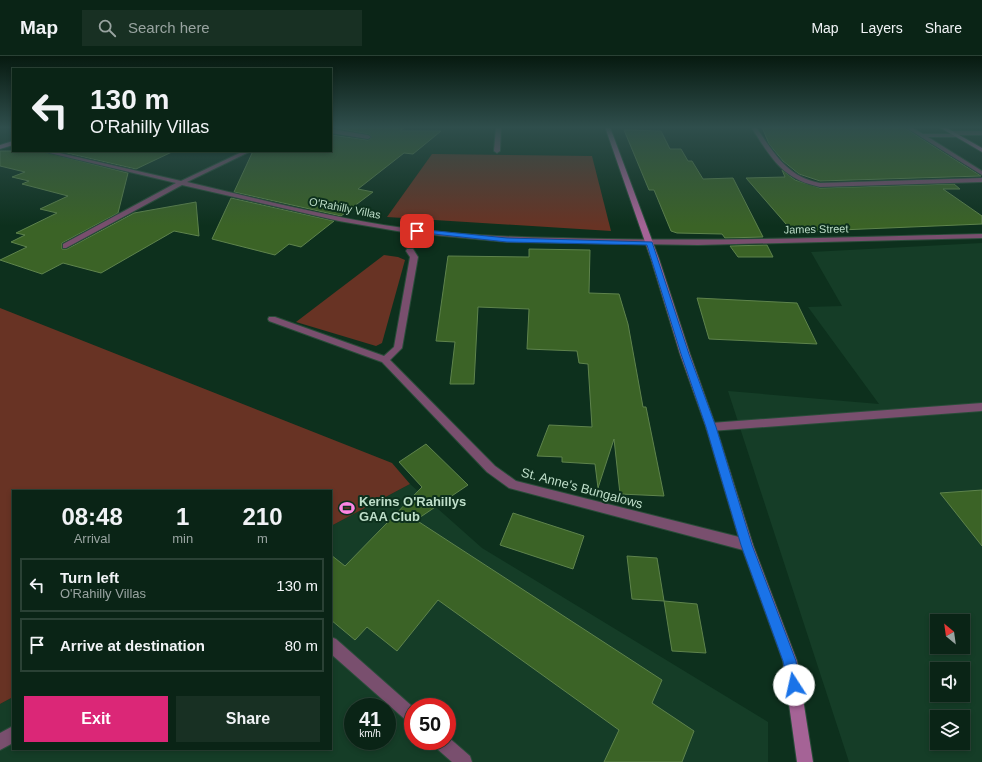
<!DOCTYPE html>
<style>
:root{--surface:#0a2416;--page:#183023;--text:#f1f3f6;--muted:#99a4a1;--line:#2a4135;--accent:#db2777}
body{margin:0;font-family:Helvetica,sans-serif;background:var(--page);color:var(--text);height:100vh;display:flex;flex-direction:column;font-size:15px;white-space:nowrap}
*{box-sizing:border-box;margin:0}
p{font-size:13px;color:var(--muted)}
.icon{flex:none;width:22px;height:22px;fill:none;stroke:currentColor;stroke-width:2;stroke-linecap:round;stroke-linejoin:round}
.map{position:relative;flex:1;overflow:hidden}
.panel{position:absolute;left:12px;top:434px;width:320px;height:260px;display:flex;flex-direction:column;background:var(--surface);border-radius:0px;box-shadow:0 2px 6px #0003,0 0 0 1px var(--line)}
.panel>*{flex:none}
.top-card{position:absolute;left:12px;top:12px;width:320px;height:84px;border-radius:0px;box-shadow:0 2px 6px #0003,0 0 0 1px var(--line);background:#0a2416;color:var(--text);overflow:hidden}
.needle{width:26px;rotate:331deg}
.tools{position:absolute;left:930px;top:558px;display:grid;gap:8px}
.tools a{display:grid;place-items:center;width:40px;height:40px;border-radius:0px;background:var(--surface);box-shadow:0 2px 6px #0003,0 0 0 1px var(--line);font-size:20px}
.speed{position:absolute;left:344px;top:642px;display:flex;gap:8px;font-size:20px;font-weight:700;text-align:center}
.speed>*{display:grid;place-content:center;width:52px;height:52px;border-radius:50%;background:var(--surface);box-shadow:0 2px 6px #0003,0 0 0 1px var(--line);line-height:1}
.speed small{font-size:10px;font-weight:400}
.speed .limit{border:6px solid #d22;background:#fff;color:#111}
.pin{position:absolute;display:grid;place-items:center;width:34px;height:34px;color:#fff;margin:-17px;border-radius:8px;box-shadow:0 2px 6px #0006}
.me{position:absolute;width:44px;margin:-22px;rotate:350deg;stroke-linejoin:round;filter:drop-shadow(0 0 3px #0008)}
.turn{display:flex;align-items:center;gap:14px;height:84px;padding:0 12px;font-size:18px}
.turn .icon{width:52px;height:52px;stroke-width:2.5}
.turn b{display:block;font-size:28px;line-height:34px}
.eta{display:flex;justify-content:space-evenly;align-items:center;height:68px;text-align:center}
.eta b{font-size:24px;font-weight:800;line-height:28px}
.cta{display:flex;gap:8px;margin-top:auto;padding:8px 12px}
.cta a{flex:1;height:46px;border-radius:0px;background:var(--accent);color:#fff;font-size:16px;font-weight:800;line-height:46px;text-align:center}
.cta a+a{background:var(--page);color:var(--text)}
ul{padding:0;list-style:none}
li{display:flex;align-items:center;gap:12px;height:54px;margin:0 8px 6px;padding:0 4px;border:2px solid var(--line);border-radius:0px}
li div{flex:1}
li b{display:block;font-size:15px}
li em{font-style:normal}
header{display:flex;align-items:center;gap:24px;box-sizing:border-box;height:56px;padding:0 20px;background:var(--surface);border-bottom:1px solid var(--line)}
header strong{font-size:19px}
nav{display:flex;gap:22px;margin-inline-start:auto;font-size:14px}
.search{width:280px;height:36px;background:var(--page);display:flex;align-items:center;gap:10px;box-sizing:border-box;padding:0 14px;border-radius:0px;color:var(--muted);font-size:15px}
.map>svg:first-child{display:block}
.built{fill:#153d27;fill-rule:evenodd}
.green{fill:#683324}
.building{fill:#3b6326;stroke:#5e834c}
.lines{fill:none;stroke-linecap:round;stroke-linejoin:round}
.lane-casing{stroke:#294c39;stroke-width:2}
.street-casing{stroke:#294c39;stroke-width:2}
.secondary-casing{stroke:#294c39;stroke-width:2}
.lane{fill:#794f6e;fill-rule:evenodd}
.street{fill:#794f6e;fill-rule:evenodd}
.secondary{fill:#a56396;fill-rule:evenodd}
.route{fill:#1a73e8;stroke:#114b97}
.labels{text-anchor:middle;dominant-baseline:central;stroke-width:4;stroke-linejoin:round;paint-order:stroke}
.far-street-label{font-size:11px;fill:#bedec9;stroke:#0d301d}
.street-label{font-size:13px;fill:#bedec9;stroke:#0d301d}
.poi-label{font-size:13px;font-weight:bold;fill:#bedec9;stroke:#0d301d;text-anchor:start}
</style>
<header>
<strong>Map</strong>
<div class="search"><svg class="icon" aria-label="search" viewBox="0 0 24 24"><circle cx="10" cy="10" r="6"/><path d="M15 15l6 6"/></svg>Search here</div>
<nav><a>Map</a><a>Layers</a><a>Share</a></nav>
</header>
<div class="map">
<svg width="982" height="706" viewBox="0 0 982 706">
<rect width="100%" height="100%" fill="#0d301d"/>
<g class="built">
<path d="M982,187V706H849L728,335L879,348L808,251L842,250L811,196ZM937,565H963V591H937ZM937,613H963V639H937ZM937,661H963V687H937Z"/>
<path d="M410,428L482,492L768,666V706H0V648L13,641V693H331V470ZM353,651H387V685H353ZM413,651H447V685H413Z"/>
</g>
<g class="green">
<path d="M432,98L592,100L611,175L387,161Z"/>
<path d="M384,199L398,201L405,204L382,287L376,290L296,266Z"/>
<path d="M0,252L392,407L410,428L331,470V435H13V641L0,648Z"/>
</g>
<g class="building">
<path d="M331,71H405L400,75H441L413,98L404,97L358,133L373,136L341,160L234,136L253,95H331V79L368,84L372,81L368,78Z"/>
<path d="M762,71H903L981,120L820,125L799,118L783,105L769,88Z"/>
<path d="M624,74L661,75L670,93H681L688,105H692L703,123L733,122L763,181L725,182L722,178L677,177L671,175L654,134H649Z"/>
<path d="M0,95H40L128,117L118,157L62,187V193H67L134,157L196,146L199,180L174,175L101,217L63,207L42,218L0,204L27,191L11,186L25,179L16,177L57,157L40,153L68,140L22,128L29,125L12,121L25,116L0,110Z"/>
<path d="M58,95H174L136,113Z"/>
<path d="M782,114L795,124L820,132L954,128L960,133H943L982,160V168L793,176L746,122L785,121Z"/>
<path d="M231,142L334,165L301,191L289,188L275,199L212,183Z"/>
<path d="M767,189L773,201H738L730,190Z"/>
<path d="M529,193L590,194L589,237L619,238L628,268L643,351H646L664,440L620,438L614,383L598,432L595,408L562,406V401L537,400L549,369L592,371L588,308L579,307L577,295L527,293L529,253L478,251L474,328H450L455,286L436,285L448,200L529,201Z"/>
<path d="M697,242L797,247L817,288L709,283Z"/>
<path d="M426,388L468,429L416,464L662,624L652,647L694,675L682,706H604L619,674L438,544L397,595L367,571L355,584L331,564V499L345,510L422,431L399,406Z"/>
<path d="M982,434V490L940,437Z"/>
<path d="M513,457L584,480L573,513L500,489Z"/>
<path d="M627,500L657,502L664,545L632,543Z"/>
<path d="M664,545L697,548L706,597L672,595Z"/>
</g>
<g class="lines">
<g class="lane-casing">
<g id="lane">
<path d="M751,71H756C774,97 787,121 820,127L982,122V126L820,131C781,123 771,101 751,71Z"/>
<path d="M905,71H911L923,78H950L952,75H982V79H957L955,81H928L982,115V119Z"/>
<path d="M982,347V355L711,375L707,374L706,371L707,368L711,367Z"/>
<path d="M331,581L336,583L413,651V669L408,666L331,598Z"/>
<path d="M13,670V687L0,694V677Z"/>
<path d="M447,680L470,700L472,706H452L435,691L433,685H447Z"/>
</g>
</g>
<g class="street-casing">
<g id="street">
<path d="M496,71H501L500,95L497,97L494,95Z"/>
<path d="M331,73L368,79L371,81L368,83L331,77Z"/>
<path d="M41,95H51L181,125L244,95H251L187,126C259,143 331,162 404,172C472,181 540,182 608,183C733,185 857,181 982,178V182L698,189L507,186L403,176L339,165L182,129L66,192H63V188L176,127Z"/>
<path d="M407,193H413L418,201L402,292L390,304L495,410L516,425L747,483L751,485L753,489L751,493L747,495L509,432L487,416L382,306L269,265L268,263L269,261H275L384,300L394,291L410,201L406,195Z"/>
</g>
</g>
<g class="secondary-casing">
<g id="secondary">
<path d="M605,71H610L659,203L690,298L716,371L753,489L797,605L813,706H797L783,605L741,489L706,371L680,298L651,203Z"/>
<path d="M939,71H945L982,92V96Z"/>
<path d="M13,85V89L0,93V89Z"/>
</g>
</g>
<use href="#lane" class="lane"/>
<use href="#street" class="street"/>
<use href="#secondary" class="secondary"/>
</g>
<linearGradient id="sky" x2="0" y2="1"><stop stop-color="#071a10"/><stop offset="0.42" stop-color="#2f4e4c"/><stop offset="1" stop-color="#2f4e4c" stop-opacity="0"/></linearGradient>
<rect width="982" height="170" fill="url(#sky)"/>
<path class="route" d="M417,173L507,182L652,186L689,298L716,371L752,489L796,605L800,629L798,634L794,636L789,634L783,605L741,489L706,371L681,298L647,189L507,186L415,176L414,175Z"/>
<defs>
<g id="stadium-bare" transform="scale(1.2)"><path d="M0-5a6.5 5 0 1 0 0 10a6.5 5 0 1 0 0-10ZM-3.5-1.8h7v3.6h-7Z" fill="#fd86e3" stroke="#0d301d" stroke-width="2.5" paint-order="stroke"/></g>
</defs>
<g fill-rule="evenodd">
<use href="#stadium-bare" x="347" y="452"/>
</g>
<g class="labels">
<g class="far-street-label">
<text transform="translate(345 152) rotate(11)">O'Rahilly Villas</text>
<text transform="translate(816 173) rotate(-1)">James Street</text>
</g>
<g class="street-label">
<text transform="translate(582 432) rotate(15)">St. Anne's Bungalows</text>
</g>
<g class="poi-label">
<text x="359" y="445">Kerins O'Rahillys<tspan x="359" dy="15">GAA Club</tspan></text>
</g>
</g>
</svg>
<div class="tools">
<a><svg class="needle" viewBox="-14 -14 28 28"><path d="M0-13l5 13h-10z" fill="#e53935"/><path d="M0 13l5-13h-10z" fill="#99a4a1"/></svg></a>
<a><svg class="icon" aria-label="sound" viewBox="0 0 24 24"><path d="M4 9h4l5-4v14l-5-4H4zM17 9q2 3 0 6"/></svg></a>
<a><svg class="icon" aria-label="layers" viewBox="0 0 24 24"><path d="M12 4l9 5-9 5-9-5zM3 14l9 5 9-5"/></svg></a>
</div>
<div class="speed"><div>41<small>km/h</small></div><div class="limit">50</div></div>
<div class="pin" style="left:417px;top:175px;background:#d93025"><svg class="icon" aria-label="arrive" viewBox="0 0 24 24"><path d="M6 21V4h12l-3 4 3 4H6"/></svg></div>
<svg class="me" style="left:794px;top:629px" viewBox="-20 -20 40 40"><circle r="19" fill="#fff"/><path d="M0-13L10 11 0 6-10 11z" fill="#1a73e8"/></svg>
<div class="top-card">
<div class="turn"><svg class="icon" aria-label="left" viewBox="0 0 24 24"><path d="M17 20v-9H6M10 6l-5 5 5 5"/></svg><div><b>130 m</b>O'Rahilly Villas</div></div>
</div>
<section class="panel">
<div class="eta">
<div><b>08:48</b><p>Arrival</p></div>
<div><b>1</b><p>min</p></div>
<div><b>210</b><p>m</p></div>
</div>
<ul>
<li><svg class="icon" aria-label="left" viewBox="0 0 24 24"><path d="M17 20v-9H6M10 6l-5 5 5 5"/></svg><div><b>Turn left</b><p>O'Rahilly Villas</p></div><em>130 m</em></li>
<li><svg class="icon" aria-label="arrive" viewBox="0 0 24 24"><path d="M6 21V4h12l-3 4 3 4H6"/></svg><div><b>Arrive at destination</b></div><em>80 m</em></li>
</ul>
<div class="cta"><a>Exit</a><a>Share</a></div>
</section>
</div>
